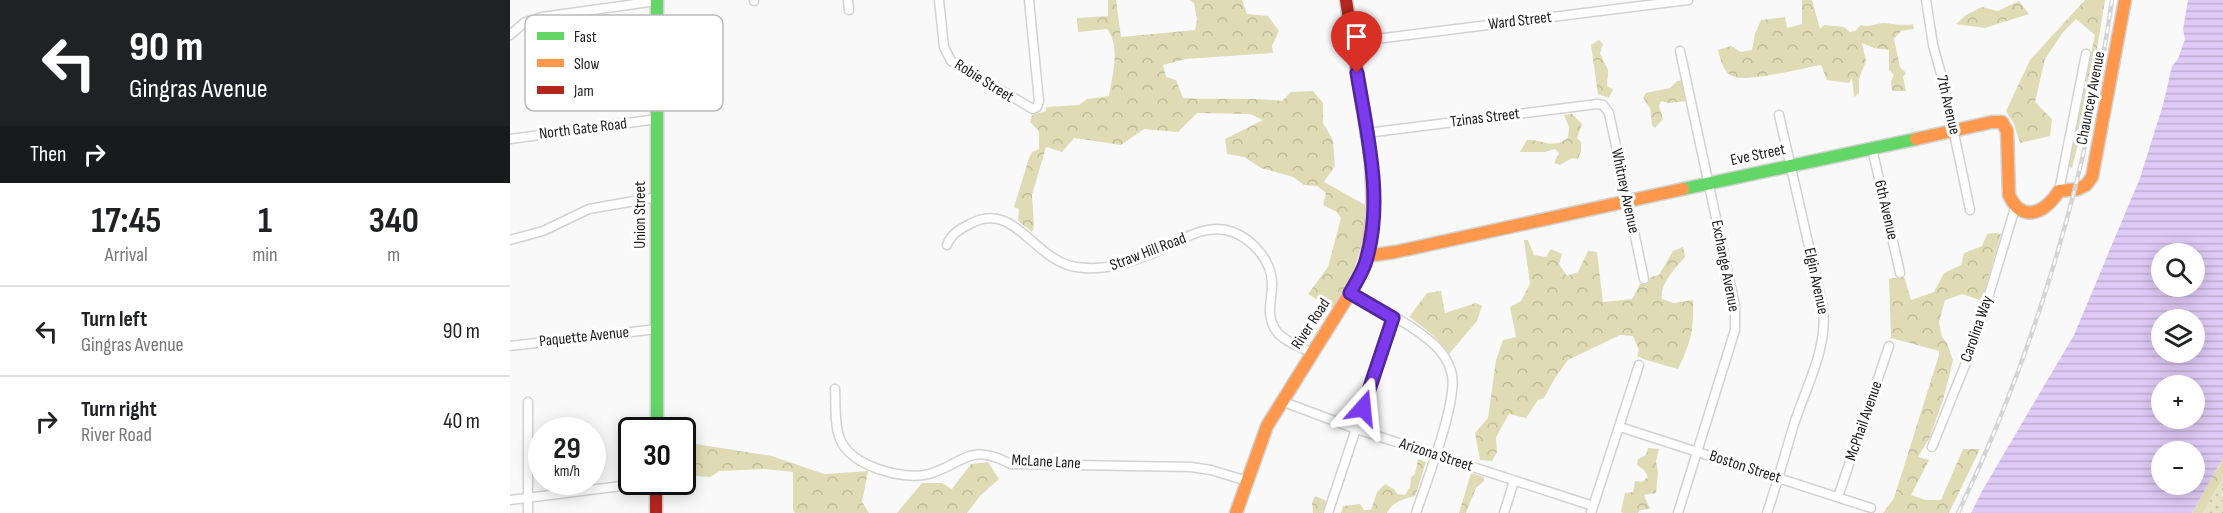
<!DOCTYPE html>
<meta charset="utf-8">
<style>
:root{--surface:#fff;--page:#f6f6f6;--text:#202124;--muted:#757577;--line:#e0e0e0}
body{margin:0;font-family:"Sofia Sans Condensed",sans-serif;background:var(--page);color:var(--text);height:100vh;display:flex;flex-direction:column;font-size:22px;white-space:nowrap}
*{box-sizing:border-box;margin:0}
p{font-size:20px;color:var(--muted)}
.icon{flex:none;width:33px;height:33px;fill:none;stroke:currentColor;stroke-width:2;stroke-linecap:round;stroke-linejoin:round}
.map{position:relative;flex:1;overflow:hidden}
.panel{display:flex;flex-direction:column;background:var(--surface);width:510px}
.panel>*{flex:none}
.guide{background:#202124;color:#fff;overflow:hidden}
.tools{position:absolute;left:1641px;top:243px;display:grid;gap:12px}
.tools a{display:grid;place-items:center;width:54px;height:54px;border-radius:50%;background:var(--surface);box-shadow:0 3px 15px #0003;font-size:30px}
.speed{position:absolute;left:18px;top:417px;display:flex;gap:12px;font-size:30px;font-weight:700;text-align:center}
.speed>*{display:grid;place-content:center;width:78px;height:78px;border-radius:50%;background:var(--surface);box-shadow:0 3px 15px #0003;line-height:1}
.speed small{font-size:15px;font-weight:400}
.speed .limit{border:3px solid #111;border-radius:9px;background:#fff;color:#111}
.pin{position:absolute;display:grid;place-items:center;width:51px;height:51px;color:#fff;margin:-62px -26px;border-radius:50% 50% 50% 0;rotate:-45deg;box-shadow:0 0 6px #0007}
.pin .icon{rotate:45deg}
.me{position:absolute;width:66px;margin:-33px;rotate:18deg;stroke-linejoin:round;filter:drop-shadow(0 0 4px #0008)}
.turn{display:flex;align-items:center;gap:21px;height:126px;padding:0 30px;font-size:27px}
.turn .icon{width:78px;height:78px;stroke-width:2.5}
.turn b{display:block;font-size:42px;line-height:51px}
.then{display:flex;align-items:center;height:57px;padding:0 30px;background:#0003;gap:12px;font-size:22px}
.eta{display:flex;justify-content:space-evenly;align-items:center;height:102px;text-align:center}
.eta b{font-size:36px;font-weight:700;line-height:42px}
ul{padding:0;list-style:none}
li{display:flex;align-items:center;gap:18px;height:90px;padding:0 30px;border-top:2px solid var(--line)}
li div{flex:1}
li b{display:block;font-size:22px}
li em{font-style:normal}
main{display:flex;flex:1;min-height:0}
.map>svg:first-child{display:block}
.grass{fill:url(#grass-dots)}
.forest{fill:url(#forest-crowns)}
.water{fill:url(#water-rules);fill-rule:evenodd}
.lines{fill:none;stroke-linecap:round;stroke-linejoin:round}
.street-casing{stroke:#d2d2d2;stroke-width:11}
.fast-casing{stroke:#d2d2d2;stroke-width:15}
.slow-casing{stroke:#d2d2d2;stroke-width:15}
.jam-casing{stroke:#d2d2d2;stroke-width:15}
.street{stroke:#fefefe;stroke-width:8}
.fast{stroke:#63d668;stroke-width:12}
.slow{stroke:#ff974d;stroke-width:12}
.jam{stroke:#b3261e;stroke-width:12}
.rail-casing{stroke:#d5d4d5;stroke-width:4.5}
.rail{stroke:#fff;stroke-width:2;stroke-dasharray:7;stroke-linecap:butt}
.route-casing{stroke:#51269a;stroke-width:15}
.route{stroke:#7c3aed;stroke-width:10}
.labels{text-anchor:middle;dominant-baseline:central;stroke-width:6;stroke-linejoin:round;paint-order:stroke}
.street-label{font-size:16px;fill:#1c1b1c;stroke:#fff}
.key{fill:#fff;stroke:#bbb;stroke-width:1.5}
.key-label{font-size:16px;fill:#1c1b1c}
</style>
<main>
<section class="panel">
<div class="guide">
<div class="turn"><svg class="icon" aria-label="left" viewBox="0 0 24 24"><path d="M17 20v-9H6M10 6l-5 5 5 5"/></svg><div><b>90 m</b>Gingras Avenue</div></div>
<div class="then">Then<svg class="icon" aria-label="right" viewBox="0 0 24 24"><path d="M7 20v-9h11M14 6l5 5-5 5"/></svg></div>
</div>
<div class="eta">
<div><b>17:45</b><p>Arrival</p></div>
<div><b>1</b><p>min</p></div>
<div><b>340</b><p>m</p></div>
</div>
<ul>
<li><svg class="icon" aria-label="left" viewBox="0 0 24 24"><path d="M17 20v-9H6M10 6l-5 5 5 5"/></svg><div><b>Turn left</b><p>Gingras Avenue</p></div><em>90 m</em></li>
<li><svg class="icon" aria-label="right" viewBox="0 0 24 24"><path d="M7 20v-9h11M14 6l5 5-5 5"/></svg><div><b>Turn right</b><p>River Road</p></div><em>40 m</em></li>
</ul>
</section>
<div class="map">
<svg width="1713" height="513" viewBox="0 0 1713 513">
<defs>
<pattern id="grass-dots" width="8" height="8" patternUnits="userSpaceOnUse" patternTransform="scale(1.5)"><rect width="8" height="8" fill="#e5e3c5"/><path d="M2 2h.1M6 6h.1" fill="none" stroke="#c4c2a9" stroke-width="1.8" stroke-linecap="round"/></pattern>
<pattern id="forest-crowns" width="20" height="18" patternUnits="userSpaceOnUse" patternTransform="scale(1.5)"><rect width="20" height="18" fill="#dfdcb5"/><path d="M2 6a3 3 0 1 1 6 0M12 15a3 3 0 1 1 6 0" fill="none" stroke="#bfbc9b"/></pattern>
<pattern id="water-rules" width="6" height="5" patternUnits="userSpaceOnUse" patternTransform="scale(1.5)"><rect width="6" height="5" fill="#dfc9f5"/><path d="M0 2.5h6" fill="none" stroke="#bfacd1"/></pattern>
</defs>
<rect width="100%" height="100%" fill="#faf9fa"/>
<path class="grass" d="M1713,478V513H1693Z"/>
<g class="forest">
<path d="M598,0H606L611,37L685,30L687,20L684,3L679,0H732L737,14L758,16L769,31L762,46L763,53L676,59L653,65L656,77L666,80L673,98C706,100 739,97 772,101L781,92L803,91L813,103V123L823,140L825,166L814,182L857,206C854,236 845,289 821,308L798,294L818,267L831,218L827,212L813,205L816,193L807,186L794,185L783,177L751,168L734,157L717,154L715,139L753,120L740,114L687,113L668,132L634,129L611,145L564,138L552,152L536,147L522,195L524,226L522,232L508,221L509,209L504,207L519,158L522,152L529,149V131L520,122L522,115L536,111V107L569,105L577,99L599,96C602,76 611,46 597,29L568,32L567,18L598,16Z"/>
<path d="M1292,0H1302L1310,29L1314,25L1334,27L1340,32L1345,31L1351,25C1359,28 1366,23 1374,23C1386,24 1391,26 1403,24L1404,29L1391,31L1384,39L1390,67L1396,73L1393,77L1396,91H1382L1381,81L1384,75L1379,70V50L1364,48L1352,43L1356,61L1349,79V93L1344,97L1342,78L1339,83L1317,80L1311,65C1293,68 1239,82 1225,77C1213,74 1211,60 1208,50L1221,46L1231,52L1242,50L1245,34L1251,20L1275,17L1277,28L1292,24Z"/>
<path d="M1575,0H1595L1578,104L1562,168L1557,166L1585,35L1566,19L1553,32L1535,59L1525,102L1542,119L1540,136L1510,143L1504,124L1496,111L1520,60Z"/>
<path d="M1509,1L1519,14L1475,28L1446,24L1456,15L1472,7L1488,11Z"/>
<path d="M1089,40L1093,44L1090,53L1098,70L1097,86L1103,89L1099,98L1088,94L1081,45Z"/>
<path d="M1172,80L1177,101L1159,103L1151,101L1149,106L1153,119L1145,128L1142,125L1140,108L1133,98L1136,93L1160,88L1167,81Z"/>
<path d="M1062,114L1072,124L1067,138L1071,142V151L1068,159L1062,158L1050,165L1044,163L1049,153L1045,149L1035,152H1010L1017,140C1034,139 1040,150 1058,138L1059,127L1054,115Z"/>
<path d="M1486,233L1491,234L1472,301L1453,294L1435,300L1429,322L1432,337L1437,343L1443,361L1433,400L1419,439L1408,457L1419,460L1401,495L1416,500H1431L1453,449H1470L1439,513H1373L1384,498L1429,355V351L1381,338L1379,279L1394,276L1401,300L1424,292L1434,273L1451,265L1454,253L1472,246L1477,234Z"/>
<path d="M1014,240H1018L1024,255L1036,257L1041,249L1052,254L1049,264L1057,276L1068,272L1078,251L1087,252L1093,302L1122,299L1130,284L1138,282L1141,277L1149,275L1163,251L1173,247L1175,257C1165,269 1150,283 1152,299L1164,303L1183,300C1184,330 1181,342 1168,369L1136,360L1127,356L1129,350L1123,336L1110,335L1058,360L1045,378L1034,398L1028,400L1016,418L999,414L986,437L987,452L982,461L970,460L965,433L978,418L986,360L993,340L1006,337L1000,307L1011,301L1020,284Z"/>
<path d="M931,291L935,313L966,303L972,306L967,321L939,354C928,338 915,328 899,317L917,293Z"/>
<path d="M173,442L262,456L314,474L358,471L352,502L359,513H285L283,510V472L254,469L210,471L200,477L173,475Z"/>
<path d="M1138,448L1149,449L1146,461L1148,473L1146,493L1134,495L1140,509L1130,510L1128,513H1113L1111,512L1115,493L1123,492L1125,481L1132,482L1138,477L1134,470L1127,465L1128,459L1136,455Z"/>
<path d="M1713,458V478L1693,513H1682Z"/>
<path d="M908,459L916,462L905,496C894,499 882,502 877,513H831L833,506L850,504L854,510H861L867,492L875,484L884,489L887,494L895,495L900,487L901,477L905,474Z"/>
<path d="M478,462L489,479L470,496L457,513H387L412,483H432L442,489L461,464Z"/>
<path d="M961,473L974,477V481L966,488L956,513H949Z"/>
<path d="M805,496L815,500L817,506L815,513H803L802,503Z"/>
</g>
<path class="water" d="M1678,0H1713V458L1682,513H1461L1472,491L1564,335L1630,178L1653,105L1662,66L1668,59L1675,39L1673,29ZM1652,254H1684V286H1652ZM1652,320H1684V352H1652ZM1652,386H1684V418H1652ZM1652,452H1684V484H1652Z"/>
<g class="lines">
<g class="street-casing">
<g id="street">
<path d="M244,0V1"/>
<path d="M338,0L339,10"/>
<path d="M429,0L434,47L441,61L523,109L527,107L529,101L519,0"/>
<path d="M1416,0L1423,45L1434,85L1460,210"/>
<path d="M0,35L15,22L32,17L147,1"/>
<path d="M842,42L1178,0"/>
<path d="M857,133L1087,104L1093,105L1099,113L1134,279"/>
<path d="M0,139L147,119"/>
<path d="M1362,148L1390,273"/>
<path d="M1549,191L1576,54"/>
<path d="M0,240L33,231L79,209L147,197"/>
<path d="M437,245C441,234 450,229 460,224C504,199 524,261 566,267C593,271 617,264 641,254C666,244 694,221 723,232C743,240 762,261 762,284C762,301 755,316 767,332C775,342 791,347 802,353"/>
<path d="M840,293C866,308 897,321 920,341C930,349 939,361 942,375C947,404 916,483 906,513"/>
<path d="M0,346L147,329"/>
<path d="M325,389C326,405 324,424 330,439C341,466 393,481 419,474C456,463 457,442 501,464L681,467L701,470L737,481"/>
<path d="M771,401L846,429L1083,506"/>
<path d="M18,402V513"/>
<path d="M1110,427L1361,508"/>
<path d="M1422,447L1466,338L1505,208"/>
<path d="M1328,497L1379,346"/>
<path d="M0,500L143,482"/>
<path d="M818,513L883,318"/>
<path d="M994,513L1004,481"/>
<path d="M1081,513L1129,365"/>
<path d="M1168,513L1225,330V306L1170,51"/>
<path d="M1257,513C1267,484 1275,454 1284,424C1296,387 1318,348 1313,308L1269,115"/>
</g>
</g>
<g class="fast-casing">
<g id="fast">
<path d="M147,0V430"/>
<path d="M1173,189L1406,139"/>
</g>
</g>
<g class="slow-casing">
<g id="slow">
<path d="M1406,139L1482,122H1492L1497,131L1499,195C1512,224 1535,213 1549,191L1568,189L1576,185L1582,177L1615,0"/>
<path d="M857,256L885,252L1173,189"/>
<path d="M726,513L757,426L840,293L855,265L863,212L861,162L857,135"/>
</g>
</g>
<g class="jam-casing">
<g id="jam">
<path d="M836,0L857,135"/>
<path d="M146,482V513"/>
</g>
</g>
<use href="#street" class="street"/>
<use href="#fast" class="fast"/>
<use href="#slow" class="slow"/>
<use href="#jam" class="jam"/>
<g class="rail-casing">
<path id="rail" d="M1448,513C1525,353 1577,176 1602,0"/>
</g>
<use href="#rail" class="rail"/>
</g>
<g class="lines">
<g class="route-casing">
<path id="route" d="M847,73C857,134 875,204 855,264C851,275 845,284 840,293L883,318L853,408"/>
</g>
<use href="#route" class="route"/>
</g>
<g class="labels">
<g class="street-label">
<text transform="translate(1010 21) rotate(-7)">Ward Street</text>
<text transform="translate(474 81) rotate(32)">Robie Street</text>
<text transform="translate(1581 98) rotate(-79)">Chauncey Avenue</text>
<text transform="translate(1438 105) rotate(77)">7th Avenue</text>
<text transform="translate(975 118) rotate(-7)">Tzinas Street</text>
<text transform="translate(73 129) rotate(-7)">North Gate Road</text>
<text transform="translate(1248 155) rotate(-12)">Eve Street</text>
<text transform="translate(1115 191) rotate(78)">Whitney Avenue</text>
<text transform="translate(1376 210) rotate(77)">6th Avenue</text>
<text transform="translate(130 215) rotate(-90)">Union Street</text>
<text transform="translate(638 252) rotate(-21)">Straw Hill Road</text>
<text transform="translate(1215 266) rotate(79)">Exchange Avenue</text>
<text transform="translate(1306 281) rotate(78)">Elgin Avenue</text>
<text transform="translate(801 324) rotate(-57)">River Road</text>
<text transform="translate(1467 329) rotate(-71)">Carolina Way</text>
<text transform="translate(74 337) rotate(-6)">Paquette Avenue</text>
<text transform="translate(1354 421) rotate(-71)">McPhail Avenue</text>
<text transform="translate(926 455) rotate(18)">Arizona Street</text>
<text transform="translate(536 462) rotate(3)">McLane Lane</text>
<text transform="translate(1235 467) rotate(18)">Boston Street</text>
</g>
</g>
<rect x="15" y="15" width="198" height="96" rx="9" class="key"/>
<rect x="27" y="32" width="27" height="8" fill="#63d668"/>
<rect x="27" y="59" width="27" height="8" fill="#ff974d"/>
<rect x="27" y="86" width="27" height="8" fill="#b3261e"/>
<g class="key-label">
<text x="64" y="42">Fast</text>
<text x="64" y="69">Slow</text>
<text x="64" y="96">Jam</text>
</g>
</svg>
<div class="tools">
<a><svg class="icon" aria-label="search" viewBox="0 0 24 24"><circle cx="10" cy="10" r="6"/><path d="M15 15l6 6"/></svg></a>
<a><svg class="icon" aria-label="layers" viewBox="0 0 24 24"><path d="M12 4l9 5-9 5-9-5zM3 14l9 5 9-5"/></svg></a>
<a>+</a>
<a>−</a>
</div>
<div class="speed"><div>29<small>km/h</small></div><div class="limit">30</div></div>
<div class="pin" style="left:847px;top:73px;background:#d93025"><svg class="icon" aria-label="arrive" viewBox="0 0 24 24"><path d="M6 21V4h12l-3 4 3 4H6"/></svg></div>
<svg class="me" style="left:853px;top:408px" viewBox="-20 -20 40 40"><path d="M0-17L14 15 0 8-14 15z" fill="#7c3aed" stroke="#fff" stroke-width="4"/></svg>
</div>
</main>
